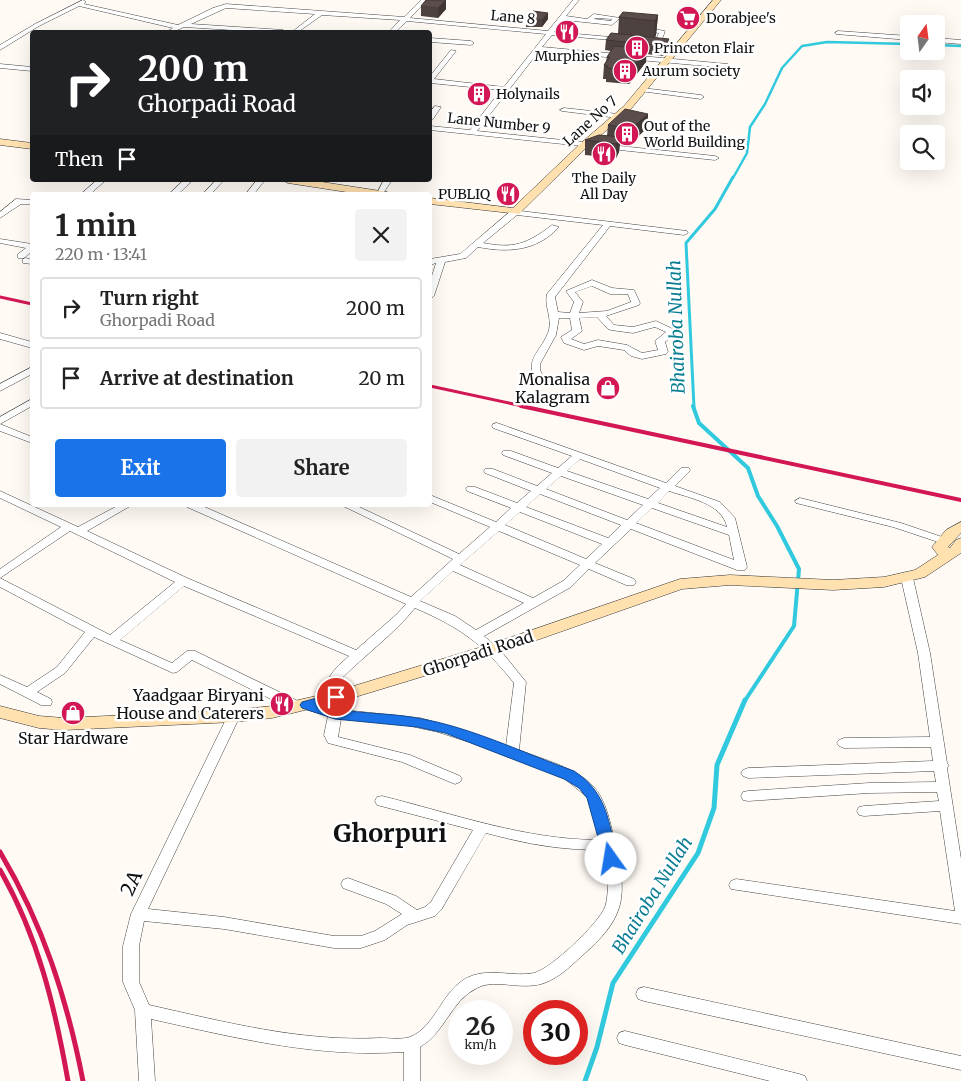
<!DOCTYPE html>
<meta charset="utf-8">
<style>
:root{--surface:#fff;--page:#f2f2f2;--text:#222;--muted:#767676;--line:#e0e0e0;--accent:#1a73e8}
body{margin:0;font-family:Merriweather,serif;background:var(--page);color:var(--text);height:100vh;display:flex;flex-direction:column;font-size:19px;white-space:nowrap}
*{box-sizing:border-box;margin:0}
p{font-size:16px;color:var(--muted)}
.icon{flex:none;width:28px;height:28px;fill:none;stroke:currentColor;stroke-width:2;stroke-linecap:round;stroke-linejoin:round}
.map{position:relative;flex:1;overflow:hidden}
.sheet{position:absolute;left:30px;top:192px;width:402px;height:315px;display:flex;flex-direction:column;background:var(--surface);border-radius:5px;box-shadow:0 5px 20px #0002}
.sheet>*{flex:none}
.guide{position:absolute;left:30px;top:30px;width:402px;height:152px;border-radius:5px;box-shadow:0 5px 20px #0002;background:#202124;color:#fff;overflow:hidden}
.needle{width:32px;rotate:14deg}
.fabs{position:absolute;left:900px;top:15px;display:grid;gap:10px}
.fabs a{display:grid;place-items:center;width:45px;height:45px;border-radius:5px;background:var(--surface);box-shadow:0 5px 20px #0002;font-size:25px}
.speed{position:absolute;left:448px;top:1000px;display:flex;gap:10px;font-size:25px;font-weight:700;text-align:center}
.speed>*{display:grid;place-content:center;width:65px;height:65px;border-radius:50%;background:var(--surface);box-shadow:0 5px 20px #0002;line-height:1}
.speed small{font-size:12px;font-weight:400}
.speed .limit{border:8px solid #d22;background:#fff;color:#111}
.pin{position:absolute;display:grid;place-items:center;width:42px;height:42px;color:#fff;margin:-21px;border:2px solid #fff;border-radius:50%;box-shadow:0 1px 5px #0007}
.me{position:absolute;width:55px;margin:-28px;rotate:347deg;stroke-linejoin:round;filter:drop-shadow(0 0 4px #0008)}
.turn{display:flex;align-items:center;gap:18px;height:105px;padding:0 25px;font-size:22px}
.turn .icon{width:65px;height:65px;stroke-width:2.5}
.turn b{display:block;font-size:35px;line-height:42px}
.then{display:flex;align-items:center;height:48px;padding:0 25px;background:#0003;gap:10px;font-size:19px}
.round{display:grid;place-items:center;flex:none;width:52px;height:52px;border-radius:5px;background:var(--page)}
.summary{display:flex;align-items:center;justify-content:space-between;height:85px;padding:0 25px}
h1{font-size:30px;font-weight:700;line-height:38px}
.cta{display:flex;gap:10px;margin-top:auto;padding:10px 25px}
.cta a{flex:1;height:58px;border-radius:5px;background:var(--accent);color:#fff;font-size:20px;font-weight:700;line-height:58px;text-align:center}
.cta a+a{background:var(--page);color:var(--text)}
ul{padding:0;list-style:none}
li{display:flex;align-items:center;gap:15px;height:62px;margin:0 10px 8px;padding:0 15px;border:2px solid var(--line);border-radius:5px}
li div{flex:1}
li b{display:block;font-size:19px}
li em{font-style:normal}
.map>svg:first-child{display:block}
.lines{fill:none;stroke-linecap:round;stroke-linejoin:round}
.stream-far3{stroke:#31c9dd;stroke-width:2.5}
.stream-far2{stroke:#31c9dd;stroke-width:3}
.stream-far1{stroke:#31c9dd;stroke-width:4}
.stream{stroke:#31c9dd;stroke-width:5}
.minor-casing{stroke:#444;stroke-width:1}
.secondary-casing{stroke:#333;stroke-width:1}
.minor{fill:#fff;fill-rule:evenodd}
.secondary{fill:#ffe0af;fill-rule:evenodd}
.rail-far2{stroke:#d31755;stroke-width:3}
.rail-far1{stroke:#d31755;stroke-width:4}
.rail{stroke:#d31755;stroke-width:5}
.wall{fill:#4e4240}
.shaded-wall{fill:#403634}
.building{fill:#5b4d4b;stroke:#403634}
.route{fill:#1a73e8;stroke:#114b97}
.labels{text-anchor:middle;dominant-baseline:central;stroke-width:5;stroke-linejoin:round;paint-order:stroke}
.far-street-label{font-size:14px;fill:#111;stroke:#fff}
.far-poi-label{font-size:14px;fill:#111;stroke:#fff;text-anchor:start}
.poi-label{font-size:16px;fill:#111;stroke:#fff;text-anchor:end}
.street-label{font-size:16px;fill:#111;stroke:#fff}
.water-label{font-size:18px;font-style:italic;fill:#0b7e93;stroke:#fff}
.near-street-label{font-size:19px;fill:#111;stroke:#fff}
.near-district-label{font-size:25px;font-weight:bold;fill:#111;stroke:#fff}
</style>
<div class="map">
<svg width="961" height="1081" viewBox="0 0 961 1081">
<rect width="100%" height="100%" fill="#fffaf4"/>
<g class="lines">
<g class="stream-far3">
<path d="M936,45L961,46"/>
<path d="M733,178L747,153L750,127L765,104L782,68L802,46L827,42L909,44"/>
</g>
<path class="stream-far2" d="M694,407L686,243L715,209L733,177"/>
<path class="stream-far1" d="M693,406L699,423L748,468L758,496L777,526L799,569L794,626L744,702"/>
<path class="stream" d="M585,1081L597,1047L613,983L698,853L714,808L717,765L745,700"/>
<g class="minor-casing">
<g id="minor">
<path d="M83,0L86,2L84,4L178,25L213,8L226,4L404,17L421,0H427L410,18L548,31L573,0H579L566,16L587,19L594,14L620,18L612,25L564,20L554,32L622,38L624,39V41L552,35L542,47L728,64L731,66L728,68L539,51L477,131L715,156L719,158L715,160L430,130V126L470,130L501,90L430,83V76L451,50L456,51L434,79L504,87L546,34L407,21L395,32H389L400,20L322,15L298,32H292L315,14L226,8L191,24L283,30L286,32H263L184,27L173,32H166L173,28L79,6L39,26L0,50V45L35,24ZM595,18L612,19L611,21L594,19Z"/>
<path d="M641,27L665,31L661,42L683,46L680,48L651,44V42L655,41L659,33L639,30L638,29Z"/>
<path d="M838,31L909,36V40L836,34L835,33Z"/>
<path d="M430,38L471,41L474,43L471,45L430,42Z"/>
<path d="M936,38L961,40V44L936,42Z"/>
<path d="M0,64L32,67V71L0,68Z"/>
<path d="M642,88L701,95L704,97L701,99L640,91L639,90Z"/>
<path d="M435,106L441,107L433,119H430V112Z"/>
<path d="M564,108L618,114L622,116L618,118L562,111L560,110Z"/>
<path d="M97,180H106L89,195H80Z"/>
<path d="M184,180H193L177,195H168Z"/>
<path d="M216,180H224L210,195H202Z"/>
<path d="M257,180H265L253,195H245Z"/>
<path d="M384,180H392L382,195H376Z"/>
<path d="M16,199L32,200V204H21L0,218V212Z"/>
<path d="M512,210L687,231L688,233L684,235L610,226L555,297L558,312L570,313L574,302L566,291L592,280L612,288L634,290L640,303L639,305L606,316L614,325L633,327L656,321L675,330V334L665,342L668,352L666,354L642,359L631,356L624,350L598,346L584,350L564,343L561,337L572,330L570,318H559L556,335L540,364V370L543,376L569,382L571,384L566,387L536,380C523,359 543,350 549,330C552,317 544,306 547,294L603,225L517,215L483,243C514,249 527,244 552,225L559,227C537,251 509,253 478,247L466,258L445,262L434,296L430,299V282L436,263L430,265V259L460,254ZM592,286L610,294H628L631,302L607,311L579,313L583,302L575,292ZM597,317L608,329L611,330L633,333L655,327L666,332L655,341L658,350L642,353L627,345L598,340L584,344L571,339L582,331L579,318Z"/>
<path d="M0,239L32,244V251L24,258H18V254L26,248L0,243Z"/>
<path d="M26,258L32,260V264L23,263V259Z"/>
<path d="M0,333L32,342V348L0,339Z"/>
<path d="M32,367V374L0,391V384Z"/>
<path d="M32,399V406L0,424L32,437V443L0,431V417Z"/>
<path d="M497,423L666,483L681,468H689L690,470L689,472L675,486L720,502L735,518L747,567L745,570H737L631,529L595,563L634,579L636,582L634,585H626L589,569L571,587L484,636L501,651L526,682L519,750C544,760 575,767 593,786C606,800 610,822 614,839C627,894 628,915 584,954C574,963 563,974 551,980C526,994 497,977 477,988C451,1000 445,1033 420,1047V1081H404V1052C316,1058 237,1038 151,1019L155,1081H139L135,1010L123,982V946L131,914L229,713H239L240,716L148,909L224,917L334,936H361L375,931L402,914L386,904L343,888L341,884L343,880L348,878L396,896L417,910L425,907L431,902L473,830L377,805L375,801L377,797L382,796C454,814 526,840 600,840L594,816L587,797L564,778L472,743L438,732L406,725L341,719L338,737L410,755L460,776L462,779L460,782L455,784L450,782L402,762L328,743L324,735L328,716L304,709L298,711L293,710L192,660L177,672L173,673L94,637L65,673L37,692L51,699L52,702L51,705H41L0,684V675L27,687L57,667L85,632L0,587V578L110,635L175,582L70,531L0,578V569L61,527L0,498V491L78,527L119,505H132L87,531L187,578L356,650L397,614L406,604L187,507L186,505H200L411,597L453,559L341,505H355L459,554L490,527L430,502V495L496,522L511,508L467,491L466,489L467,487H475L517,503L531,491L485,473L484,471L485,469H493L537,486L552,473L503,455L502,453L503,451H511L558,468L572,456L493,428L492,426L493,424ZM580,459L660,488L648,499L567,471ZM561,476L643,505L627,520L546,489ZM669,491C689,498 722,503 727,527L658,503ZM540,494L621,525L608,538L526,507ZM652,508L729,535L734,560L636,523ZM520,512L602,544L586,559L505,525ZM499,531L580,565L563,581L533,598L460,565ZM453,571L524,603L476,630L455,616L420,601ZM184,586L349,656C335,669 320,680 331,700H341L342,697L339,683L341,679C365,655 394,634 415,608C461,628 482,643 514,683L506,746L463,730L420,718L334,709L307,701L302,703L195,651H187L172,663L120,640ZM486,833C527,844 559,850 603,850C605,867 611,890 605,907C599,923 551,969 534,973C515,977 494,969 474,975C442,985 438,1026 410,1037C401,1040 389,1038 380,1038C301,1042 225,1022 149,1005L139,982V946L144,921L224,929L334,948H361L385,940L407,925L435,916L441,910Z"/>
<path d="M800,498L901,523L948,539L950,541L944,544L893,527L796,503L795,501Z"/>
<path d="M907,574L913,578L930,653L947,763L949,766L947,768L961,859V924L731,889L729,885L731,881L736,879L955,911L940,811L864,816L859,815L857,811L859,807L864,806L939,801L937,792L869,793L748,801L743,800L741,796L743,792L748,791L869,783L936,782L934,771L748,778L743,776L741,773L743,770L748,768L933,761L931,747L844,748L839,746L837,743L839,740L844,738L930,737L918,653L901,578Z"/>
<path d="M644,987L961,1056V1070L644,1001L638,999L636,994L638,989Z"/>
<path d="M625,1031L799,1074L805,1076L807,1081H770L625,1045L619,1043L617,1038L619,1033Z"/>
</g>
</g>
<g class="secondary-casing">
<g id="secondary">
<path d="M713,0H721L630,110L587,147L519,214L430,204V198L513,208L581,143L624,106Z"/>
<path d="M0,139L32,143V149L0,145Z"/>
<path d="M283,180H309L387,192L392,195H366L288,183Z"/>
<path d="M961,522V533L948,547L950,548L956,540L961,538V553L925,577L884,587L833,590L730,585L682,589L500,653L342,701L272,718L234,722L64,730L39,728L0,718V706L39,716L64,718L234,710L272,706L334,692L488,645L680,579L730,575L833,580L884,577L915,570L938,555L932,547L946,530Z"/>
</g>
</g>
<use href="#minor" class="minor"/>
<use href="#secondary" class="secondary"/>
<g class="rail-far2">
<path d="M0,297L32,304"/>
<path d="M430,386L527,407"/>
</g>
<path class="rail-far1" d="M521,406L961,500"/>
<g class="rail">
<path d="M0,852C43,924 67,999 83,1081"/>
<path d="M0,870C38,936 55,1007 68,1081"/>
</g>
</g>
<g class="wall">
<path d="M421,6L446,9L438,18L421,16Z"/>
<path d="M548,13V19L542,27H526V20Z"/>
<path d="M658,15L656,35L655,37L668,49L663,56L646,54V62L629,84L606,82V79H603L604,65L606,61L607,57L611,51L605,50L606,40L618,34L619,17Z"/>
<path d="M648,114L647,128L630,144H620L619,152L616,158L585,155V140L607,136L608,125Z"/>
</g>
<g class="shaded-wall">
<path d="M446,0V9L438,18V8Z"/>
<path d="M548,13V19L542,27V20Z"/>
<path d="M658,15L656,35L654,40L655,21Z"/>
<path d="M669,39L668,49L663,56L664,46Z"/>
<path d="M647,49L646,62L629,84L630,71Z"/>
<path d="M648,114L647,128L630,144L631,129Z"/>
<path d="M620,137L619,152L616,158V144Z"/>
</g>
<g class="building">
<path d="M426,0H446L438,8L421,6Z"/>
<path d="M533,11L548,13L542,20H526Z"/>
<path d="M623,12L658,15L655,21L619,17Z"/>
<path d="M611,33L669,39L664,46L606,40Z"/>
<path d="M614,46L647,49L630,71L607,68L608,66L604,65L610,57H607Z"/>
<path d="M625,109L648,114L631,129H614L620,127L608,125Z"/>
<path d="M599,135L620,137L616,144L585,140Z"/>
</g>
<path class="route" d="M336,693L341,694L342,697L341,700L322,705C353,715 386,712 417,718C471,727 523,753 574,771C608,793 608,822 618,859L616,863H606L604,859L587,798L579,788L564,779L445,733L417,727L335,719L302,708L300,705L302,702Z"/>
<defs>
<g id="supermarket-disc" transform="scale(1.25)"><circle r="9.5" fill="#d31755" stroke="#fff"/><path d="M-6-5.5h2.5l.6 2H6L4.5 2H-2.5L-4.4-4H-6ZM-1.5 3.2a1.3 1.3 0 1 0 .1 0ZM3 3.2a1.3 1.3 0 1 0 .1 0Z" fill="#fff"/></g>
<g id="restaurant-disc" transform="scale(1.25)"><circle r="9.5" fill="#d31755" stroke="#fff"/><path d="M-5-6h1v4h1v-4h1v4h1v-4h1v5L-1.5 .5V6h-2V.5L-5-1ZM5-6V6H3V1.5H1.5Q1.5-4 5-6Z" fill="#fff"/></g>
<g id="building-disc" transform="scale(1.25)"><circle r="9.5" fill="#d31755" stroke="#fff"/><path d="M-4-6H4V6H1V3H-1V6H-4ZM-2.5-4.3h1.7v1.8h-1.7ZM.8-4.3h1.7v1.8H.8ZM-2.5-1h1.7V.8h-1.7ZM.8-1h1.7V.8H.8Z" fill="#fff"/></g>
<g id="shop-disc" transform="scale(1.25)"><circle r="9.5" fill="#d31755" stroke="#fff"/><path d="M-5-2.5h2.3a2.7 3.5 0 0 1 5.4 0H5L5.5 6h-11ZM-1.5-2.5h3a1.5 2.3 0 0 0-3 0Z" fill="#fff"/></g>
</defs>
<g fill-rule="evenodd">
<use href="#supermarket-disc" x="688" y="18"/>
<use href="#restaurant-disc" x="567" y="32"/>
<use href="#building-disc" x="637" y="48"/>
<use href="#building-disc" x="625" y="71"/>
<use href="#building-disc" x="479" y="94"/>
<use href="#building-disc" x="627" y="134"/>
<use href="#restaurant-disc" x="604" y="154"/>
<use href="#restaurant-disc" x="508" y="194"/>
<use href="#shop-disc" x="608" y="388"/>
<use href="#restaurant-disc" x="282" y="704"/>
<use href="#shop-disc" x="73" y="713"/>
</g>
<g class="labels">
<g class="far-street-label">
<text transform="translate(513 17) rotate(5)">Lane 8</text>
<text transform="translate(590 121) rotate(-42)">Lane No 7</text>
<text transform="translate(499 123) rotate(6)">Lane Number 9</text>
</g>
<g class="far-poi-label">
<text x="706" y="18">Dorabjee's</text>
<text x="654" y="48">Princeton Flair</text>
<text x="567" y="56" text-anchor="middle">Murphies</text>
<text x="642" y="71">Aurum society</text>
<text x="496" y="94">Holynails</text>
<text x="644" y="126">Out of the<tspan x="644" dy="16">World Building</tspan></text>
<text x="604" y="178" text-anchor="middle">The Daily<tspan x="604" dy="16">All Day</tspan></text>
<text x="490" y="194" text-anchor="end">PUBLIQ</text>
</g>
<g class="poi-label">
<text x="590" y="379">Monalisa<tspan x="590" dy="18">Kalagram</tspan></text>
<text x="264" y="695">Yaadgaar Biryani<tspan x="264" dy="18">House and Caterers</tspan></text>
<text x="73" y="738" text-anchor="middle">Star Hardware</text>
</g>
<g class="street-label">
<text transform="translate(478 653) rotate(-18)">Ghorpadi Road</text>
</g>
<g class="water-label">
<text transform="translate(676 327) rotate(-92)">Bhairoba Nullah</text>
<text transform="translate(652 895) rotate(-58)">Bhairoba Nullah</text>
</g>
<g class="near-street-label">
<text transform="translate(131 883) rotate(-65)">2A</text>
</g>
<g class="near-district-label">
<text x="390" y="833">Ghorpuri</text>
</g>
</g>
</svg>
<div class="fabs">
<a><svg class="needle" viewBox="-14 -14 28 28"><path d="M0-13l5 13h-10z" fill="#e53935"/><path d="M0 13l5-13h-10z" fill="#767676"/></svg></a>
<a><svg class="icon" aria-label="sound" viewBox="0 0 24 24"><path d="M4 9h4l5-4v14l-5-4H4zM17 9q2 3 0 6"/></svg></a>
<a><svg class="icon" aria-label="search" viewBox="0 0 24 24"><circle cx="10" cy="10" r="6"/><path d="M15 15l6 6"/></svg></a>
</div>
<div class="speed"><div>26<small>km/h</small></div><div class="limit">30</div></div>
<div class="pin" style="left:336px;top:697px;background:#d93025"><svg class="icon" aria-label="arrive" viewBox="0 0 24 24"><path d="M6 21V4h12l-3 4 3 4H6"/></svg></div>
<svg class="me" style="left:611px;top:859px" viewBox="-20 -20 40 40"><circle r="19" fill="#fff"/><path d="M0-13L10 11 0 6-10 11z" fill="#1a73e8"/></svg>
<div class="guide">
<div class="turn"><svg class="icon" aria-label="right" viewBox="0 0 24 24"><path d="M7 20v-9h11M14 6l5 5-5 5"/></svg><div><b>200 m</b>Ghorpadi Road</div></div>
<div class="then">Then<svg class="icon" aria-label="arrive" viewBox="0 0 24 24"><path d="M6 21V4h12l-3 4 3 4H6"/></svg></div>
</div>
<section class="sheet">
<div class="summary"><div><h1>1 min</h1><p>220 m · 13:41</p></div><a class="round"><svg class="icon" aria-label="close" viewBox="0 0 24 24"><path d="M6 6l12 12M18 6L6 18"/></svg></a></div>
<ul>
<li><svg class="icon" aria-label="right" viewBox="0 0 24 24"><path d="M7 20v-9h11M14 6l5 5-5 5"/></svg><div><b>Turn right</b><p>Ghorpadi Road</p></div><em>200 m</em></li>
<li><svg class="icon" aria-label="arrive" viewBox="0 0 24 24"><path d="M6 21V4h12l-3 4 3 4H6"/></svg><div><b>Arrive at destination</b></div><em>20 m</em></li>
</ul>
<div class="cta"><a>Exit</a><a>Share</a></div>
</section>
</div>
